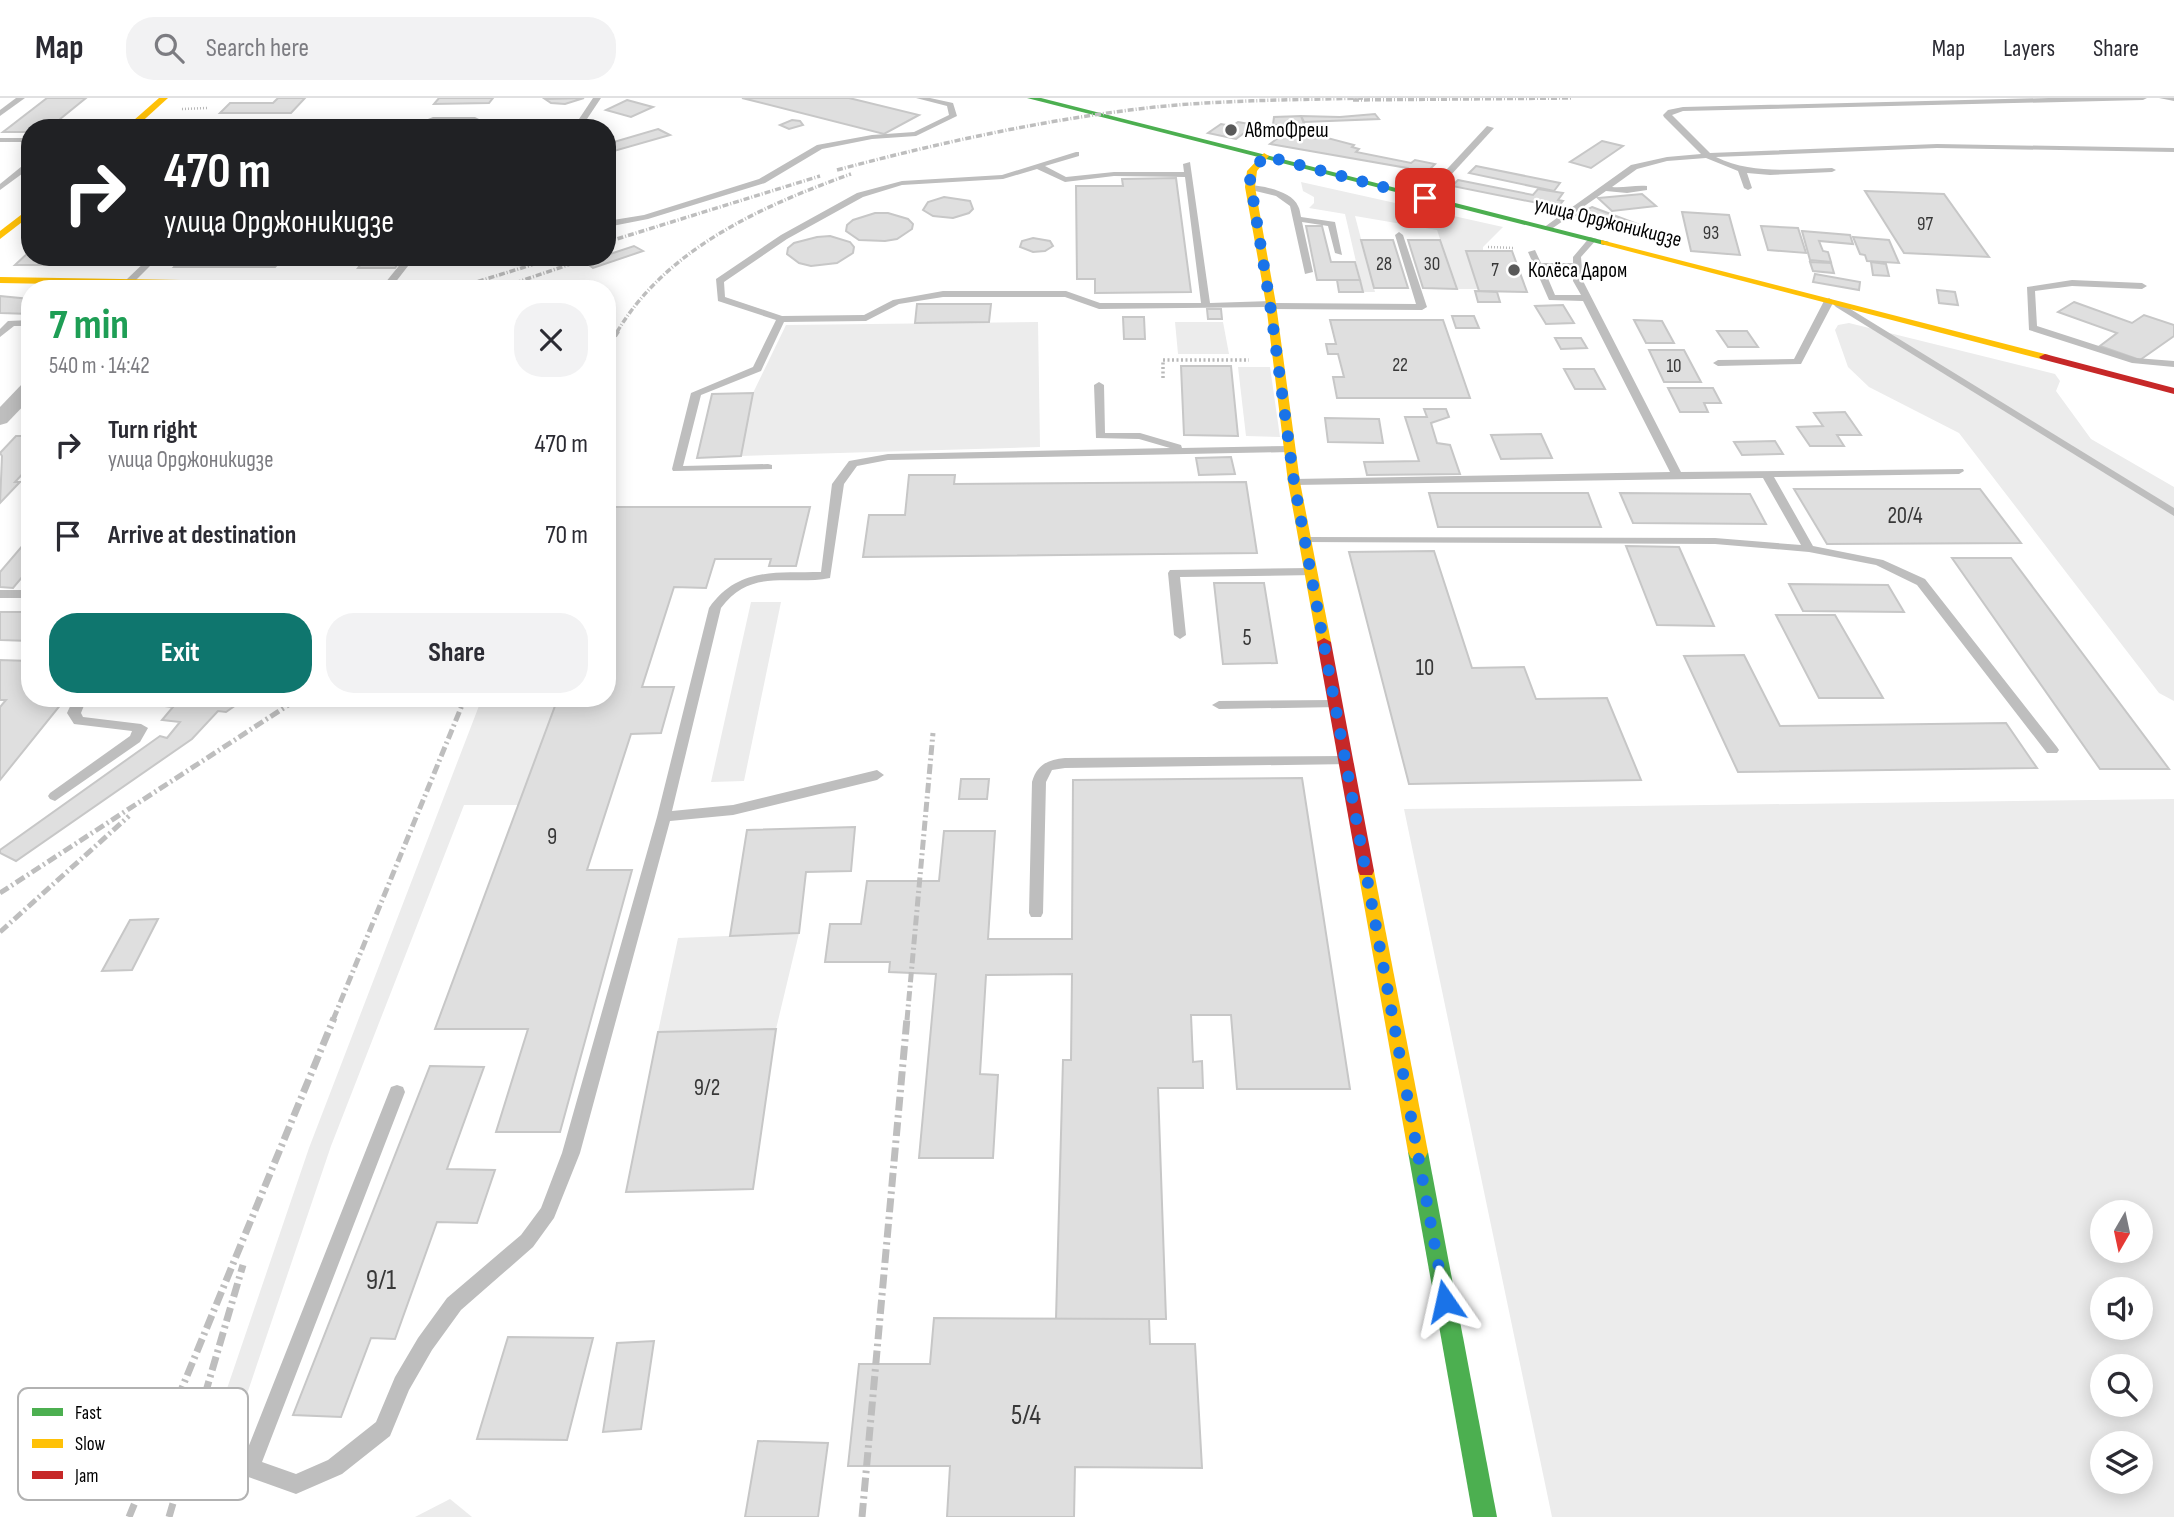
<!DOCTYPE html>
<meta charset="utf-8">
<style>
:root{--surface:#fff;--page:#f2f2f3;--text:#2b2b33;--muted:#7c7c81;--line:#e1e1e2;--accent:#0f766e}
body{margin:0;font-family:"Sofia Sans Condensed",sans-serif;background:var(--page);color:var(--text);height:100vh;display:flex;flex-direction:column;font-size:26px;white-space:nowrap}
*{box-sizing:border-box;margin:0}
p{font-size:23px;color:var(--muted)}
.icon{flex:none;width:38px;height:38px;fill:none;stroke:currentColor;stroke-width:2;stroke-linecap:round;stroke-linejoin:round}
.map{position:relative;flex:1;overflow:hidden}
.side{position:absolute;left:21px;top:182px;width:595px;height:427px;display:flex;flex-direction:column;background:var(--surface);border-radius:28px;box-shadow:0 4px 18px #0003}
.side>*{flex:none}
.banner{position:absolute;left:21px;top:21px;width:595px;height:147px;border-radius:28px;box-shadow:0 4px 18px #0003;background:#202124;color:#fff;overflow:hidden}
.needle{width:46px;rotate:189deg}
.controls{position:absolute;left:2090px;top:1102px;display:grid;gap:14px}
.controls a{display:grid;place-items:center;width:63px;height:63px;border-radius:50%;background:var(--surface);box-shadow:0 4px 18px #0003;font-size:35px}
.pin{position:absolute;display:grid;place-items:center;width:60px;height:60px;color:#fff;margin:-30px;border-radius:14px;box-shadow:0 4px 10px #0006}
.me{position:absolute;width:77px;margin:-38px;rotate:349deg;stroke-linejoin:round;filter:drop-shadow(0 0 5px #0008)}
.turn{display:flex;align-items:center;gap:24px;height:147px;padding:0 28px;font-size:32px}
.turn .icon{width:91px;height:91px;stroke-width:2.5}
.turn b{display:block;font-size:49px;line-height:60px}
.round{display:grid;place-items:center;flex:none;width:74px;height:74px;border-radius:28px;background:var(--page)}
.head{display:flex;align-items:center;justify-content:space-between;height:119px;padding:0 28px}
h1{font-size:42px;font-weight:700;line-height:52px;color:#1e9e55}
.action{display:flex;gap:14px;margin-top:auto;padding:14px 28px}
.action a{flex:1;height:80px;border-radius:28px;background:var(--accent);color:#fff;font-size:28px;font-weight:700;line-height:80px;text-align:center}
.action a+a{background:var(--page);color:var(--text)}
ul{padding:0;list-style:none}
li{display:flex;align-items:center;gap:21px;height:91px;padding:0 28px}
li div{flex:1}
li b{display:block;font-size:26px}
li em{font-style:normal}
header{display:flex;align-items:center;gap:42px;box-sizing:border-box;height:98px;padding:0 35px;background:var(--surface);border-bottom:2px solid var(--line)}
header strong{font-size:33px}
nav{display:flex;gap:38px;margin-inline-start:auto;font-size:24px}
.search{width:490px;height:63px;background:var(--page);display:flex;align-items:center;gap:18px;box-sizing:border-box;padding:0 24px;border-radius:28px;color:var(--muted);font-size:26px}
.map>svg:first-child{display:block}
.green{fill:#ececec;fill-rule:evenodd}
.building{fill:#dfdfdf;stroke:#c7c7c7;stroke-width:2}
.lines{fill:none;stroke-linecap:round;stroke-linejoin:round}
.path-far1{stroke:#b9b9b9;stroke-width:2.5;stroke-dasharray:1 2;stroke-linecap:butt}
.path{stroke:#b9b9b9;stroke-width:3.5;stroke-dasharray:2 2.5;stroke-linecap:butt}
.lane{fill:#bebebe;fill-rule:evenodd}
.street{fill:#bebebe;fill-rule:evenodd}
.fast{fill:#4caf50;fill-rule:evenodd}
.slow{fill:#ffc107;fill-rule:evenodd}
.jam{fill:#c62828;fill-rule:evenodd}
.rail-far3{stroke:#bebebe;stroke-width:3.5;stroke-dasharray:6 2 1 2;stroke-linecap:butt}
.rail-far2{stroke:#bebebe;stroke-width:4.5;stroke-dasharray:8 2.5 2 2.5;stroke-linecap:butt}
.rail-far1{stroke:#bebebe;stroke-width:5;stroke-dasharray:10 3.5 2 3.5;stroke-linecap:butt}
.rail{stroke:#bebebe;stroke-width:7;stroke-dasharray:14 4.5 2.5 4.5;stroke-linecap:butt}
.route{stroke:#1a73e8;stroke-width:12;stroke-dasharray:0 21.6}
.poi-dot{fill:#595959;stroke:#fff;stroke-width:2.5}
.labels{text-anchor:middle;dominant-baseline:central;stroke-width:5;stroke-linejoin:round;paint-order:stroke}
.far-number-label{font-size:19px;fill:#383838}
.far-poi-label{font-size:21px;fill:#000;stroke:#fff;text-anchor:start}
.far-street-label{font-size:21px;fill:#000;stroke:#fff}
.number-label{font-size:23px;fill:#383838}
.near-number-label{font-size:28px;fill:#383838}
.key{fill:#fff;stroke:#b2b2b2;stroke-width:2}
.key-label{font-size:19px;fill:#000}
</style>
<header>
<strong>Map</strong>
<div class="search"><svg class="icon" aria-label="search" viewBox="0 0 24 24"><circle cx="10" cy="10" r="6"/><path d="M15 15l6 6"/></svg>Search here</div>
<nav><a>Map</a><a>Layers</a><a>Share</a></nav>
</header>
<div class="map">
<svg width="2174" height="1419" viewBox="0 0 2174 1419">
<rect width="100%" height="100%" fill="#fff"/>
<g class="green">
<path d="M1301,84L1503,129L1483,149V153H1466L1478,191H1457L1437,132L1355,118L1375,194H1363L1345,116L1309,110L1314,105V99L1303,93Z"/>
<path d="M1038,224L1040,349L741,358L753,295L786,227Z"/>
<path d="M1223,224L1229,256H1178L1175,224Z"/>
<path d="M1849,225L2055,276L2060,283L2056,293L2091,341L2174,389V603L2159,595L1959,335L1869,289L1848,269L1835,232L1838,227Z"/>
<path d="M1238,269H1270L1280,339L1246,338Z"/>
<path d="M751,504H781L744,683L711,684Z"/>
<path d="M482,600H558L518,707H464L331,1048L225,1361L202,1364L309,1050Z"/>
<path d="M2174,701V1419H1552L1404,711ZM2102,1115H2140V1153H2102ZM2102,1192H2140V1230H2102ZM2102,1269H2140V1307H2102ZM2102,1346H2140V1384H2102Z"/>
<path d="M799,835L776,931L658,934L678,840Z"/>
<path d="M450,1401L472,1419H415Z"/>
</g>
<g class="building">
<path d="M47,0H86L49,30H30V34H3Z"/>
<path d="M278,0H305L291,15H220L230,5H273Z"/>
<path d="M439,0H493L489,5L434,6Z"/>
<path d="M584,0L565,6L551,5L545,1Z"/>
<path d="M742,0H849L919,17L884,36Z"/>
<path d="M627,2L653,9L631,19L606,12Z"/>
<path d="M1375,16L1379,21L1304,24L1301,18L1340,19Z"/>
<path d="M1301,18L1305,29L1300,34L1308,35L1306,37L1318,40L1320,38L1354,47L1352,49L1359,51L1356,54L1411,65L1415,62L1435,66L1430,71L1437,73L1431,79L1404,73L1407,70L1270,46L1278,40H1283V37L1276,36V31H1284V27H1273L1274,19Z"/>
<path d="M792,22L800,23L803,27L789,31L780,27Z"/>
<path d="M1238,24L1255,27L1236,41L1208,35L1221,26L1232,28Z"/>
<path d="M658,31L670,37L607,55V46Z"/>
<path d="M1602,43L1623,48L1591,70L1570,64Z"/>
<path d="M1476,68L1560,85L1554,93L1469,75Z"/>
<path d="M1176,80L1191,194L1095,195V181H1077L1076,88H1123L1122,81Z"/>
<path d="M1458,82L1533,97L1538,91L1563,95L1558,102L1563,103L1558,109L1452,88Z"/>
<path d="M1865,93L1944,96L1989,159L1904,155Z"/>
<path d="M1642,96L1656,108L1612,113L1598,100Z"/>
<path d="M944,99L970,103L973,111L969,115L953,120L933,118L923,112L928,104Z"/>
<path d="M1592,109L1637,126L1621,134L1576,117Z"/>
<path d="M1682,114L1729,117L1740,157L1691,153Z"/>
<path d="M875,115H888L908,121L913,126L912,131L897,141L885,143L859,142L846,133L847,127L853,122Z"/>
<path d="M1306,128H1322L1331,164H1355L1360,182H1317Z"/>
<path d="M1761,128L1798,130L1806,155L1768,152Z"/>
<path d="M1802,133L1850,137L1853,146L1819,143L1823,153L1828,154L1831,164L1810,162Z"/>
<path d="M830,138L850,144L854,149L853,155L837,165L811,168L799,165L787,156L788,150L794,145L817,139Z"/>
<path d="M1853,139L1889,142L1899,165L1867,163L1865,157L1860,156Z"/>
<path d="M1033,140L1050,143L1053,148L1045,153L1033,154L1020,149L1022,143Z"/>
<path d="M1361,142H1393L1408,190H1374Z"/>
<path d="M1408,142H1440L1457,191L1423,190Z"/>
<path d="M634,148L643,153L593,170L585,164L607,159V157Z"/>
<path d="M30,153V159H124L115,167H15Z"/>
<path d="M1466,153H1512L1527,194L1479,193Z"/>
<path d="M183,159H284L275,169H174Z"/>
<path d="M352,159H403L395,170H358L361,166H346Z"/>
<path d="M1810,164L1831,165L1834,175L1813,173Z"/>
<path d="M1871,164L1886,166L1889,178L1873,177Z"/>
<path d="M1815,176L1860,184L1859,192L1813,184Z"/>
<path d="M1337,182H1360L1363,194H1339Z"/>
<path d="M1937,192L1955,194L1958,207L1939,205Z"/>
<path d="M1475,193L1497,194L1500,204H1478Z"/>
<path d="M0,198L30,201V216L0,215Z"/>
<path d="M2074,204L2132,225L2144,217L2174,227V238L2140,262L2100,248L2117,235L2058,214Z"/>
<path d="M917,206H991L989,224L915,225Z"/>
<path d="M1563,207L1574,225L1546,226L1535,208Z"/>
<path d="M1207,211H1221L1222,221H1208Z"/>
<path d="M1452,218H1474L1479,230H1456Z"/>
<path d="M1123,219H1144L1145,241H1124Z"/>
<path d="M1330,222H1443L1470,300H1337L1333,279H1344L1338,256H1328L1326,246H1336Z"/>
<path d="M1634,222L1662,223L1674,245H1646Z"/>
<path d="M1717,233H1747L1758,249H1728Z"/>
<path d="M1555,240H1581L1587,250L1561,251Z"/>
<path d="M1649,252H1684L1701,284H1664Z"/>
<path d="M1181,268H1231L1238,338L1184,337Z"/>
<path d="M1564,271H1594L1605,291H1575Z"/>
<path d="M1668,290H1713L1721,305H1704L1708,314H1680Z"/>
<path d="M753,295L741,358L697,360L712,296Z"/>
<path d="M1424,311H1446L1449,319L1431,325L1437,345L1450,347L1460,376L1367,377L1364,364L1419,363L1405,319H1427Z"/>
<path d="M1845,314L1861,337H1837L1844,348H1810L1797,329L1823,328L1814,315Z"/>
<path d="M1325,320L1379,321L1383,345L1328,344Z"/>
<path d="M1541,336L1552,360L1501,361L1491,337Z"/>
<path d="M16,338H30V368L15,384H20L0,405L2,358L0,355Z"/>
<path d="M1775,343L1783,356L1742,357L1734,344Z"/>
<path d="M1231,359L1235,376L1199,377L1196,360Z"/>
<path d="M909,377H955L954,386L1246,384L1257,455L863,459L869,417H905Z"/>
<path d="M1794,391H1980L2021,445L1827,446Z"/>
<path d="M1429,395H1588L1601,429H1438Z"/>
<path d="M1620,395L1750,396L1766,426L1633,425Z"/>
<path d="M607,409H810L796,468H769L771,461H715L706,490L674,489L642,589H674L661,635L631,636L587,772H632L560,1034H496L528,931H435L558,600H607Z"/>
<path d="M30,439V478H23L13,490L0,489V474Z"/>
<path d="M1626,448L1679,449L1714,528L1657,527Z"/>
<path d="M1434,453L1472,570L1524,569L1536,601L1607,600L1641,682L1409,686L1349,454Z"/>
<path d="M1952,460H2011L2169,671H2100Z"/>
<path d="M1214,485H1264L1277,565L1223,566Z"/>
<path d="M1789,486L1888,487L1904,514L1803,513Z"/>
<path d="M0,514H30V543L0,542Z"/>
<path d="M1776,517H1835L1883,600H1819Z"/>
<path d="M1744,557L1780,628L2006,625L2037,670L1738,674L1684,558Z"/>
<path d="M0,562L30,563V600H66L0,682V609L6,602H0Z"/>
<path d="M98,600H246L226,614L218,613L192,641L16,763L0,755V752L160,638L167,640L180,624L162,622L173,609Z"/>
<path d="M1302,680L1350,991H1237L1231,917H1191L1193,964L1202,963L1203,990H1158L1166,1221H1056L1063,962H1071L1072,876L986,877L980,976L998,977L993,1060H919L936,876L889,874L890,864H825L830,826H861L867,783H939L944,733H995L988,841H1072L1073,682Z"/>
<path d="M961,681H989L987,701H959Z"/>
<path d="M855,729L851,773L806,774L799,835L730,838L747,732Z"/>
<path d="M158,821L132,872L102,873L130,822Z"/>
<path d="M776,931L753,1091L626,1094L658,934Z"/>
<path d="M430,968L484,969L447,1071L495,1072L477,1125L437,1124L395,1241L371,1240L341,1319L293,1317Z"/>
<path d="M934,1220L1149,1221L1150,1246H1195L1202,1370L1075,1369L1074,1419H947L950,1368H848L859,1266H930Z"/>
<path d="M508,1239L593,1240L567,1342L477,1341Z"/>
<path d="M654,1243L641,1331L603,1334L617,1245Z"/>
<path d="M758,1343L828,1345L818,1419H745Z"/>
</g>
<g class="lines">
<g class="path-far1">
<path d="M182,11L207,10"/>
<path d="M1488,149L1515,150"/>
</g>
<path class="path" d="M1163,280V262H1249"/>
<g class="lane">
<path d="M16,0H25L0,18V12Z"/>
<path d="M593,0H601L581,30H573Z"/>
<path d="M916,0H930L953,5L957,18L916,38L872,41L822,51L765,85L648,121L607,129V123L644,117L759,81L817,47L872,37L914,34L949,17L947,8Z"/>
<path d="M2049,0H2147L2143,2L1683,13L1672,17L1710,55L1937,46L2174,50V54L1937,50L1716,59C1753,77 1793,71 1832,70L1836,72L1832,74L1770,77L1747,75L1752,90L1748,92L1744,90L1738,73L1706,60L1667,63L1637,71L1612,89C1624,90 1635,87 1647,88V92L1627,95L1606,93L1550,132L1543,130L1631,67L1667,59L1701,56L1664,19L1663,17L1668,12L1683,9Z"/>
<path d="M2159,0H2174V3Z"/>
<path d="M433,19H475L479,21L475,23H434L417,30H405Z"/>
<path d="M210,28H315L319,30H206Z"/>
<path d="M1487,28L1494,30L1428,102H1422V98Z"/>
<rect x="0" y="40" width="30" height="4"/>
<path d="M1076,54H1079V58L1045,68L1066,79L1114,74H1184L1183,66L1190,64L1210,205L1271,203L1275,205L1416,206L1395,137L1399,134L1403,137L1427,209L1422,212L1271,211L1267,209L1099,211L1065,199H943L899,206L866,223L784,224L761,273L701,297L683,368L768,366L772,367V371L673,373L672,371L691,295L753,269L776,222L718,203L716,181L781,137L857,95L902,83L1002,77ZM1037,71L1065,84L1114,78L1185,79L1201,205H1100L1066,193H943L893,202L864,217L782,218L725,199L724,184L787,141L863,99L902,87L1003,81Z"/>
<path d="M27,64H30V70L0,92V86Z"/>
<path d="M1247,87C1261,87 1292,93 1298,108C1300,111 1300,115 1301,119L1335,124L1342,157L1335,155L1328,128L1302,124L1313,174L1305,176L1290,108L1276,98L1247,91Z"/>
<path d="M1590,139L1597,141L1581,159L1583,183L1681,374L1963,371L1964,373L1959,376L1774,379L1813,448L1883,462L1925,481L2057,649L2059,652L2057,655H2047L1917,487L1876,467L1809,454L1715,446L1301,444V440L1305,439L1715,440L1801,447L1763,380L1294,387L1288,384L1294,381L1670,374L1583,203L1549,202L1528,154L1535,152L1541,165H1573V159ZM1544,171H1573V183L1581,197H1555Z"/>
<path d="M150,159H159L131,187H125V183Z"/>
<path d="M406,159H415L391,190L352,191L347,188L352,185H385Z"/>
<path d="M2072,182L2142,185L2147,188L2142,191L2072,188L2035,193L2037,228L2136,260L2174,263V269L2132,265L2029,232L2027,189Z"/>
<path d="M1829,200L1834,203L1801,266L1718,268L1713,265L1718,262L1794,261L1824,203Z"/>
<path d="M1839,204L2174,410V418L1836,209L1834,207Z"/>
<path d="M30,222V228H14L0,239V231L8,223Z"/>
<path d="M1099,284L1104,287L1105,335H1140L1181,347L1182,350L1290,348L1295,351L1290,354L888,362L857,368L844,386L830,480C789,488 751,469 721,510L672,713L733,707L877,672L884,677L877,682L733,717L670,723L580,1055L554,1120L533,1149L461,1212L432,1252L409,1292L390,1338L342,1376L296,1396L243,1377L240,1370L391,989L397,987L403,989L405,994L262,1364L296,1376L328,1362L376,1324L395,1279L418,1240L447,1200L521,1137L541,1110L562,1055L657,719L709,510C738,469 776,475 821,474L832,386L849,363L888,356L1170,350L1139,341L1096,340L1094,287Z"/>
<path d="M1311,470L1317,474L1315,477L1180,479L1186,537L1180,541L1174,537L1168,475L1170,472Z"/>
<rect x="0" y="492" width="30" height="8"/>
<path d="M74,600H87L81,615L83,619L141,626L148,630L140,644L55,703L50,701L48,698L50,695L130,638L132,633L74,626L67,615Z"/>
<path d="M1334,602L1339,603L1341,606L1339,609L1219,611L1212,607L1219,603Z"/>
<path d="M1346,658L1353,663L1351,666L1065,670L1052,672L1046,684L1043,815L1041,819H1031L1029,815L1032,684C1037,666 1048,662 1065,660Z"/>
</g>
<path class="street" d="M30,283V301L7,325L0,327V309L23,285Z"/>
<g class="fast">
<path d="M1027,0H1041L1609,144L1604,147Z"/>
<path d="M1418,1046L1425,1048L1428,1054L1497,1419H1473L1408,1054L1411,1048Z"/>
</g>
<g class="slow">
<path d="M159,0H168L135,30H125Z"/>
<path d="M1264,55L1269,58L1257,73L1255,89L1276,206L1300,384L1331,544L1324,548L1317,544L1288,384L1266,206L1245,89L1247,73Z"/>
<path d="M30,110V118L0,141V133Z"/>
<path d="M1601,142L2049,257L2051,259L2041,261L1601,146Z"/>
<path d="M0,179L352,185L357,188L353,191H331L0,185Z"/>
<path d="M1366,767L1372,769L1374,773L1428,1054L1425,1060L1418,1062L1411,1060L1408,1054L1358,773L1360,769Z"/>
</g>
<g class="jam">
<path d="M2045,256L2174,290V296L2041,261L2039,259Z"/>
<path d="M1324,540L1331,544L1374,773L1372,777H1360L1358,773L1317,544Z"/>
</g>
<g class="rail-far3">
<path d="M1353,2L1571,0"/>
<path d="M837,72C942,44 1047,21 1155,9C1224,2 1294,2 1363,0"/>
<path d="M607,144L820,78"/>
<path d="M515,185L591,159"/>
<path d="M457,190L557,159"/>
<path d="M617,234C667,150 762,108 851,76"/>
</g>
<path class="rail-far2" d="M607,251L618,233"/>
<g class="rail-far1">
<path d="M0,795L299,600"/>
<path d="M0,834L129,718"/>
<path d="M333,922L465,600"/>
<path d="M907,922L933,635"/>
</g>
<g class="rail">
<path d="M129,1419L334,920"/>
<path d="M169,1419L243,1167"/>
<path d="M862,1419L907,920"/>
</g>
</g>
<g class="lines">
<path class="route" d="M1425,100L1265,58L1252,73L1250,81L1270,206L1294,384L1445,1203"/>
</g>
<g class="poi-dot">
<circle cx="1231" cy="32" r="7"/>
<circle cx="1514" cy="172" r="7"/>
</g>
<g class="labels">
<g class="far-number-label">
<text x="1925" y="126">97</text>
<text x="1711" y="135">93</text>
<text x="1384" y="166">28</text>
<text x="1432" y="166">30</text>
<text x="1495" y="172">7</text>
<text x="1400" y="267">22</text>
<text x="1674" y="268">10</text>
</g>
<g class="far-poi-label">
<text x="1245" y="32">АвтоФреш</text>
<text x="1528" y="172">Колёса Даром</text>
</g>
<g class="far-street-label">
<text transform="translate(1608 124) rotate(14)">улица Орджоникидзе</text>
</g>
<g class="number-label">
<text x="1905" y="418">20/4</text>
<text x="1247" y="540">5</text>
<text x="1425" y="570">10</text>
<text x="552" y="739">9</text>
<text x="707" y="990">9/2</text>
</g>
<g class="near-number-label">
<text x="381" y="1182">9/1</text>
<text x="1026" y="1317">5/4</text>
</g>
</g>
<rect x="18" y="1290" width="230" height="112" rx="10" class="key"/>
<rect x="32" y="1310" width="31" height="8" fill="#4caf50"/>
<rect x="32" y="1341" width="31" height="9" fill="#ffc107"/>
<rect x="32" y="1373" width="31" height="8" fill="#c62828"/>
<g class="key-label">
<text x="75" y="1321">Fast</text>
<text x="75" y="1352">Slow</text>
<text x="75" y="1384">Jam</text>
</g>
</svg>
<div class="controls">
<a><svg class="needle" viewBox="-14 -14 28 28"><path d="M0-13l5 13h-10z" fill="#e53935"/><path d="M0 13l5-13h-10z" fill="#7c7c81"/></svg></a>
<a><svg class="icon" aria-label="sound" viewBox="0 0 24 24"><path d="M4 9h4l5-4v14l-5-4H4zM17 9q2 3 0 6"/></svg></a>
<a><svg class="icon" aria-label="search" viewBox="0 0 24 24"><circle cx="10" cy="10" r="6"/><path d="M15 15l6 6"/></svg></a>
<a><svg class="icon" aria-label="layers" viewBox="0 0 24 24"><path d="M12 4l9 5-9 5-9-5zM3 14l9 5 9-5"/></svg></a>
</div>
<div class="pin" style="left:1425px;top:100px;background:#d93025"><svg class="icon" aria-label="arrive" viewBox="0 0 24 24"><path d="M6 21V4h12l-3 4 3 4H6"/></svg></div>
<svg class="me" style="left:1445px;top:1203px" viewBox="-20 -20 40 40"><path d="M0-17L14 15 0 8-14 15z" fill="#1a73e8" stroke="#fff" stroke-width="4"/></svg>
<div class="banner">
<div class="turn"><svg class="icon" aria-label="right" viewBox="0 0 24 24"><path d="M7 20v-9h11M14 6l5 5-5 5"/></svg><div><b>470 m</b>улица Орджоникидзе</div></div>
</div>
<section class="side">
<div class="head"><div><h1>7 min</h1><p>540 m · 14:42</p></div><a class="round"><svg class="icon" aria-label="close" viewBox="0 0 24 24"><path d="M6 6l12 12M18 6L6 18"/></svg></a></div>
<ul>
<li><svg class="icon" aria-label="right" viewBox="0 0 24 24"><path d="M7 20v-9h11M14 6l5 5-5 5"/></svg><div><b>Turn right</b><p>улица Орджоникидзе</p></div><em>470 m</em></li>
<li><svg class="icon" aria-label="arrive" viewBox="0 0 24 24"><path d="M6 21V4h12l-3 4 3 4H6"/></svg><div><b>Arrive at destination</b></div><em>70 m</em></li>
</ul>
<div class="action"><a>Exit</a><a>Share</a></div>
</section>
</div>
